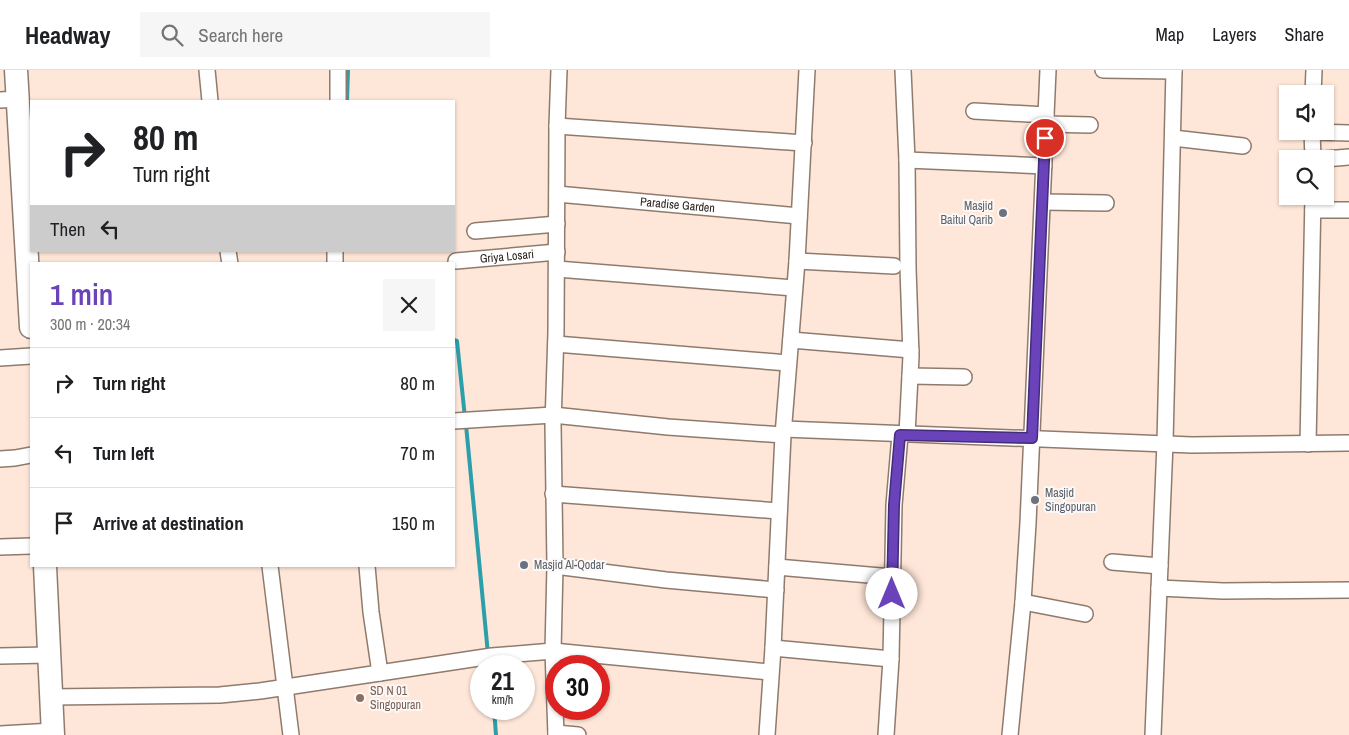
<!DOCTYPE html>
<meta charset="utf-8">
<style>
:root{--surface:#fff;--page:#f6f6f6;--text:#202124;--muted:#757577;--line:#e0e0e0;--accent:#6a42ba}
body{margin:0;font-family:"Archivo Narrow",sans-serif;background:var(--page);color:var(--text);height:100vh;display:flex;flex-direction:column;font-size:19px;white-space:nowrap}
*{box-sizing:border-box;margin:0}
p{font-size:16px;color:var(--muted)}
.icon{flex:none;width:28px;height:28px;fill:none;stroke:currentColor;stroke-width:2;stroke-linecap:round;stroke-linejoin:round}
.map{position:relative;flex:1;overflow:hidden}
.sheet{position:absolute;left:30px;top:192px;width:425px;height:305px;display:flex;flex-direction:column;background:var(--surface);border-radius:0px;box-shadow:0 1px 4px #0004}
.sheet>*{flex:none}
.top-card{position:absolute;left:30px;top:30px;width:425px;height:152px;border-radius:0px;box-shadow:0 1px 4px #0004;background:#fff;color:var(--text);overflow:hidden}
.controls{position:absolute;left:1279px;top:15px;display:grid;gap:10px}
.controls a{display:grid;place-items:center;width:55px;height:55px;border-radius:0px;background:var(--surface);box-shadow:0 1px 4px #0004;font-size:25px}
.speed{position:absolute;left:470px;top:585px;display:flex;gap:10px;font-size:25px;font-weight:700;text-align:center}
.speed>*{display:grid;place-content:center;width:65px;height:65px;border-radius:50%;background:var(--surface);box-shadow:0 1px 4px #0004;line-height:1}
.speed small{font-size:12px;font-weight:400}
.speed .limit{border:8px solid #d22;background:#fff;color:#111}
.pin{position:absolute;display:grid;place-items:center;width:42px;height:42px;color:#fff;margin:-21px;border:2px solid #fff;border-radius:50%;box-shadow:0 1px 5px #0007}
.me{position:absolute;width:55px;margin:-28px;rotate:0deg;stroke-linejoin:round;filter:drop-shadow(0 0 4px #0008)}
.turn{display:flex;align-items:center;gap:18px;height:105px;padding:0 20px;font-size:22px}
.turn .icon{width:65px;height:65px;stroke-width:2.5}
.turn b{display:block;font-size:35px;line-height:42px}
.then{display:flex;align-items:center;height:48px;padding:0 20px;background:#0003;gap:10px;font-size:19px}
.round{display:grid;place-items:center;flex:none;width:52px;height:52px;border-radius:0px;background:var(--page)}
.headline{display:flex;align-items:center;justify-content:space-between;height:85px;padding:0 20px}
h1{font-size:30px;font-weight:600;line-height:38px;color:var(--accent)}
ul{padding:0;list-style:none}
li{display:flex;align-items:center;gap:15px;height:70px;padding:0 20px;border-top:1px solid var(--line)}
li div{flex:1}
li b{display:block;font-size:19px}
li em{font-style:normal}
header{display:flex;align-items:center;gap:30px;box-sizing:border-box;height:70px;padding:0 25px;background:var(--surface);border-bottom:1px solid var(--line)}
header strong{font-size:24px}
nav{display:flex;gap:28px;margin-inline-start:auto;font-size:18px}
.search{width:350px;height:45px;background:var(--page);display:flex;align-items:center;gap:12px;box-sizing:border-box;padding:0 18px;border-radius:0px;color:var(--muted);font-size:19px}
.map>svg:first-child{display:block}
</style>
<header>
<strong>Headway</strong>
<div class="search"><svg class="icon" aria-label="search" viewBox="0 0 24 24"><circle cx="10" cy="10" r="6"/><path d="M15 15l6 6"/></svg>Search here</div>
<nav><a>Map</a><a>Layers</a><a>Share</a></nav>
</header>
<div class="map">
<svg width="1349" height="665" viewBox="0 0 1349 665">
<rect width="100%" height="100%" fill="#fee6d8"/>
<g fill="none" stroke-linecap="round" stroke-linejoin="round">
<g stroke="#2c9faa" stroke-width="4">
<polyline points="347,31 348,0"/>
<polyline points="454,270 457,271 465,348"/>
<polyline points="466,355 488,584"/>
<polyline points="494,639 496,665"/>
</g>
<g stroke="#8f7b6d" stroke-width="18">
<g id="street">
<polyline points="207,0 210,31"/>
<polyline points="338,0 338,31"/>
<polyline points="903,0 907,90 908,198 911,286 907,364"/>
<polyline points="1103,0 1174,1"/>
<polyline points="1313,24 1314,0"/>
<polyline points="0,30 18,29"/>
<polyline points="974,41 1046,45"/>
<polyline points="1046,54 1090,55"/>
<polyline points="557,56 804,73"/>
<polyline points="1312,61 1313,89"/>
<polyline points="1312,62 1349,63"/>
<polyline points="1173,68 1243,76"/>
<polyline points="1325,89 1349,87"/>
<polyline points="907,90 1044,96"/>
<path id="s1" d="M 557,124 L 799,146"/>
<polyline points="1043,132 1106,133"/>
<polyline points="1313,140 1349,140"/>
<polyline points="475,161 557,154"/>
<polyline points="228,181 230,194"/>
<path id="s2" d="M 456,191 L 557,182"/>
<polyline points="797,191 894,196"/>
<polyline points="335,194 335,181"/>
<polyline points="557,199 794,218"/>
<polyline points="791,270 911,280"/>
<polyline points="556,274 788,293"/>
<polyline points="0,288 31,286"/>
<polyline points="910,306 964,307"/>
<polyline points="454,351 553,345 668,357 783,365"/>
<polyline points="784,359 1192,375 1348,373"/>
<polyline points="1308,374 1313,126"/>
<polyline points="0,389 15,388 31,385"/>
<polyline points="553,424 779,441"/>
<polyline points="0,477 31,476"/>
<polyline points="1112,492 1160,496"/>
<polyline points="270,496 291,665"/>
<polyline points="367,496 371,542 380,603"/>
<polyline points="555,496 666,510 776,520"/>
<polyline points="777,497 892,507"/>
<polyline points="1159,518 1223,521 1349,520"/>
<polyline points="1023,532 1085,544"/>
<polyline points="773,578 891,589"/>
<polyline points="0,586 48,585"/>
<polyline points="50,627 220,625 260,621 492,586 553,581 770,602"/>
<polyline points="556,663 578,665"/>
<polyline points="0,664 53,661"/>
<polyline points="556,665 553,581 555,496 553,354 556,262 557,56 559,0"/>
<polyline points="767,665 773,578 783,365 797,191 807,0"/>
<polyline points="886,665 891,589 894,435 900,365"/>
<polyline points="1010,665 1023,532 1028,453 1048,0"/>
<polyline points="1153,665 1165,373 1174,0"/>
</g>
</g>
<g stroke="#8f7b6d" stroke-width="25">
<g id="secondary">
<polyline points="16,0 31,257"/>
<polyline points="45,496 53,665"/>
</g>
</g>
<use href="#street" stroke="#fff" stroke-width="15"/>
<use href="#secondary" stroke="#fff" stroke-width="22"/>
</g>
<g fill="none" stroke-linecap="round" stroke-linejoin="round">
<g stroke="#452b79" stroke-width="12">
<polyline id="route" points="892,524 894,435 900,365 1032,368 1045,68"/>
</g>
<use href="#route" stroke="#6a42ba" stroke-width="9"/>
</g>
<g fill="#6b7280" stroke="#fcf8f5" stroke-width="2">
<circle cx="1003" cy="143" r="5"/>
<circle cx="1035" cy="430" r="5"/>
<circle cx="524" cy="495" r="5"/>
</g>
<circle fill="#8d6e63" stroke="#fcf8f5" stroke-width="2" cx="360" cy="628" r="5"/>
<g text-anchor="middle" stroke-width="4" stroke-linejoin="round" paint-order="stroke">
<g font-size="12" fill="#2b221d" stroke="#fcf8f5">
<text dy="4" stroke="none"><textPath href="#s1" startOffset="121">Paradise Garden</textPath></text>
<text dy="4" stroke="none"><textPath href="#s2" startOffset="51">Griya Losari</textPath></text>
</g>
<g font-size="12" fill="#5b616d" stroke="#fcf8f5" text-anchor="start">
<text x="993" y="140" text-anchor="end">Masjid<tspan x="993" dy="14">Baitul Qarib</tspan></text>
<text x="1045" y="427">Masjid<tspan x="1045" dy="14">Singopuran</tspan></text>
<text x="534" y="499">Masjid Al-Qodar</text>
</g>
<g font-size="12" fill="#785e54" stroke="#fcf8f5" text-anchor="start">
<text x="370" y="625">SD N 01<tspan x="370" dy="14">Singopuran</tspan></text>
</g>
</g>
</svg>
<div class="controls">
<a><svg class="icon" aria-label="sound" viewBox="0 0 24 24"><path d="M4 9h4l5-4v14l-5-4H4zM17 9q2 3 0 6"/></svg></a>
<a><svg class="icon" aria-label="search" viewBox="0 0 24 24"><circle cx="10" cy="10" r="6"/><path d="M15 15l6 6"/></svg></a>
</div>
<div class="speed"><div>21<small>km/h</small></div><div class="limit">30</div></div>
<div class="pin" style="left:1045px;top:68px;background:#d93025"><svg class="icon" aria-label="arrive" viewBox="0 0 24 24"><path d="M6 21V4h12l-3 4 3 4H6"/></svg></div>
<svg class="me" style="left:892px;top:524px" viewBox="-20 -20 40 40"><circle r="19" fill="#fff"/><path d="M0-13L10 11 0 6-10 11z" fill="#6a42ba"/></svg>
<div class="top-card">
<div class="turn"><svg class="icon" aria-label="right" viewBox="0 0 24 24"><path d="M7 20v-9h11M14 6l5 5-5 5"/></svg><div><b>80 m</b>Turn right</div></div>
<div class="then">Then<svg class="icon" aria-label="left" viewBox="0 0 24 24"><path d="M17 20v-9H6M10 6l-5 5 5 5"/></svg></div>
</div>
<section class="sheet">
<div class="headline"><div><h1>1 min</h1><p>300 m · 20:34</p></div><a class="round"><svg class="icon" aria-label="close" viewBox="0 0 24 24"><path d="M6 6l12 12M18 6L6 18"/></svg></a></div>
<ul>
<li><svg class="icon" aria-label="right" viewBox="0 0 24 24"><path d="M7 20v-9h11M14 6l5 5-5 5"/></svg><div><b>Turn right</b></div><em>80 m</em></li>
<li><svg class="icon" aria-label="left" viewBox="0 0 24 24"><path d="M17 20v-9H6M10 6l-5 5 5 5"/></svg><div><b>Turn left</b></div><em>70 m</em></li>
<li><svg class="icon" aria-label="arrive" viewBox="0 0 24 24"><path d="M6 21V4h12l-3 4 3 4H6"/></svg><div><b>Arrive at destination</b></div><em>150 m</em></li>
</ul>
</section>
</div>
